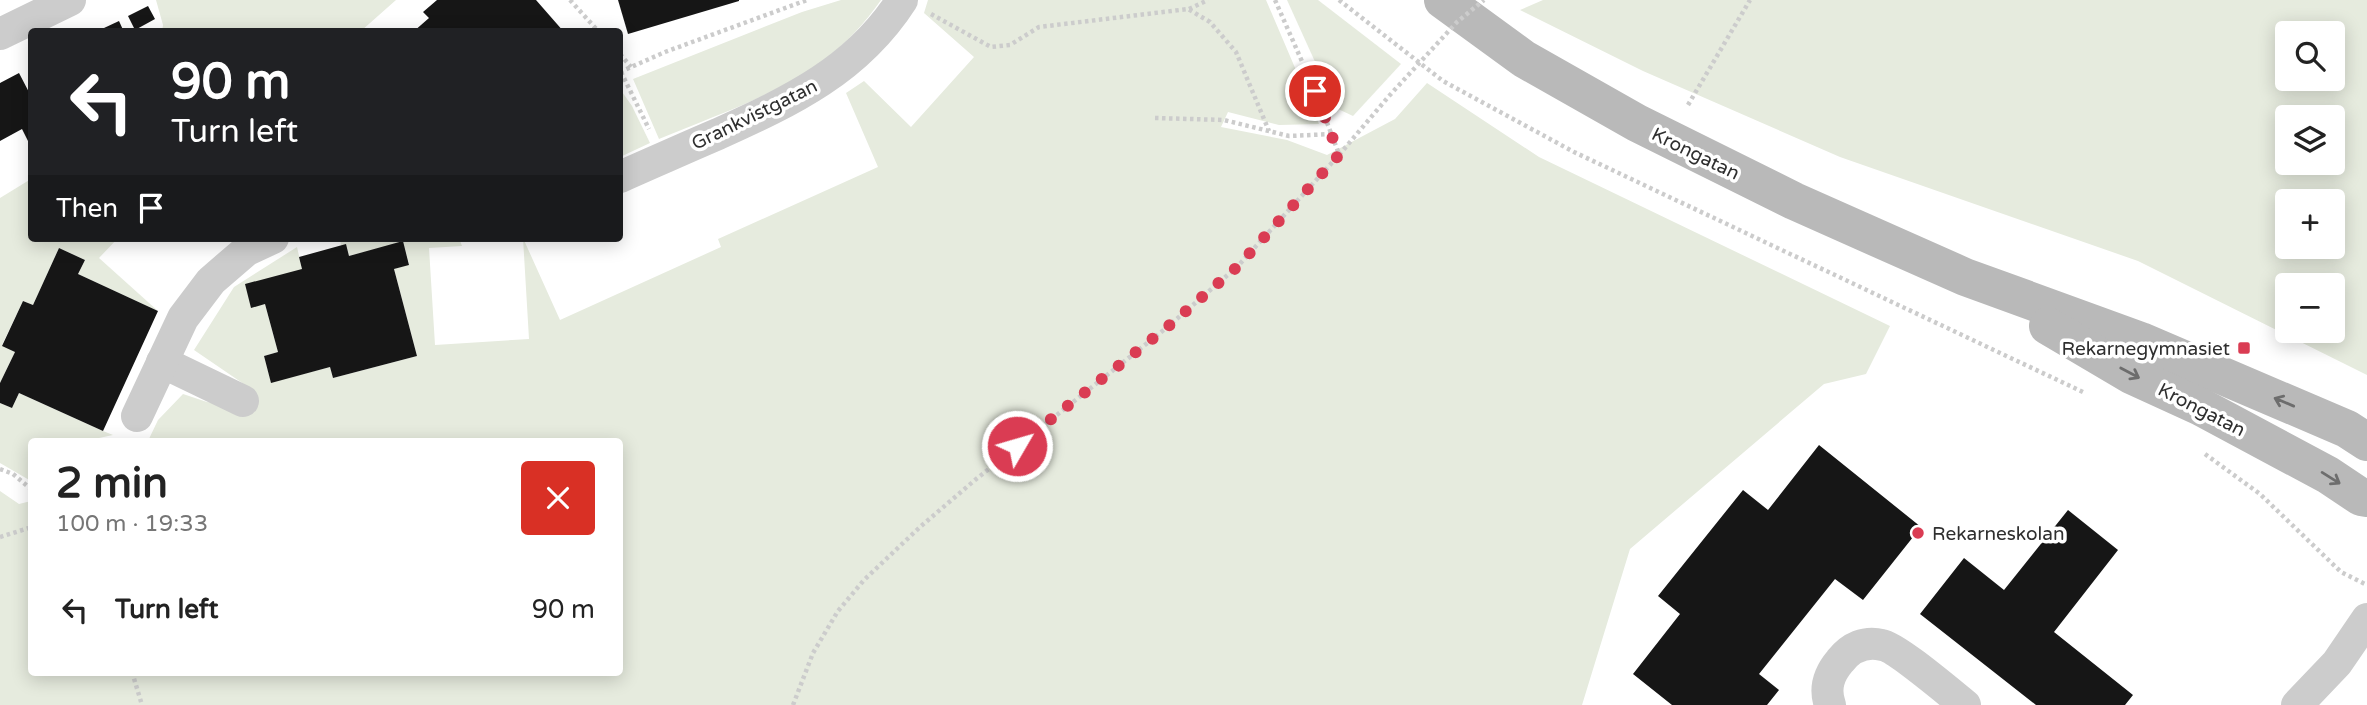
<!DOCTYPE html>
<meta charset="utf-8">
<style>
:root{--surface:#fff;--page:#f2f2f2;--text:#222;--muted:#767676}
body{margin:0;font-family:"Varela Round",sans-serif;background:var(--page);color:var(--text);height:100vh;display:flex;flex-direction:column;font-size:26px;white-space:nowrap}
*{box-sizing:border-box;margin:0}
p{font-size:23px;color:var(--muted)}
.icon{flex:none;width:38px;height:38px;fill:none;stroke:currentColor;stroke-width:2;stroke-linecap:round;stroke-linejoin:round}
.map{position:relative;flex:1;overflow:hidden}
.sheet{position:absolute;left:28px;top:438px;width:595px;height:238px;display:flex;flex-direction:column;background:var(--surface);border-radius:7px;box-shadow:0 4px 18px #0003}
.sheet>*{flex:none}
.top-card{position:absolute;left:28px;top:28px;width:595px;height:214px;border-radius:7px;box-shadow:0 4px 18px #0003;background:#202124;color:#fff;overflow:hidden}
.tools{position:absolute;left:2275px;top:21px;display:grid;gap:14px}
.tools a{display:grid;place-items:center;width:70px;height:70px;border-radius:7px;background:var(--surface);box-shadow:0 4px 18px #0003;font-size:35px}
.pin{position:absolute;display:grid;place-items:center;width:60px;height:60px;color:#fff;margin:-30px;border:4px solid #fff;border-radius:50%;box-shadow:0 2px 7px #0007}
.me{position:absolute;width:77px;margin:-38px;rotate:52deg;stroke-linejoin:round;filter:drop-shadow(0 0 5px #0008)}
.turn{display:flex;align-items:center;gap:24px;height:147px;padding:0 28px;font-size:32px}
.turn .icon{width:91px;height:91px;stroke-width:2.5}
.turn b{display:block;font-size:49px;line-height:60px}
.then{display:flex;align-items:center;height:66px;padding:0 28px;background:#0003;gap:14px;font-size:26px}
.round{display:grid;place-items:center;flex:none;width:74px;height:74px;border-radius:7px;background:var(--page)}
.headline{display:flex;align-items:center;justify-content:space-between;height:119px;padding:0 28px}
h1{font-size:42px;font-weight:800;line-height:52px}
ul{padding:0;list-style:none}
li{display:flex;align-items:center;gap:21px;height:105px;padding:0 28px}
li div{flex:1}
li b{display:block;font-size:26px}
li em{font-style:normal}
.map>svg:first-child{display:block}
</style>
<div class="map">
<svg width="2367" height="705" viewBox="0 0 2367 705">
<rect width="100%" height="100%" fill="#fff"/>
<g fill="#e6ebde" fill-rule="evenodd">
<polygon points="156,0 396,0 361,31 162,32 163,25"/>
<path d="M 841,0 L 881,0 C 865,23 845,45 821,62 C 773,97 713,116 659,139 L 633,79 L 802,12 Z"/>
<polygon points="928,0 1266,0 1319,124 1279,125 1228,112 1221,127 1287,140 1327,155 1395,119 1427,83 1539,157 1890,326 1866,374 1824,384 1630,549 1582,705 0,705 0,491 19,504 31,501 32,672 620,672 620,441 148,441 158,420 183,394 207,402 247,407 254,391 194,350 234,287 297,247 302,269 251,307 265,304 278,352 264,356 271,382 330,367 333,378 417,356 394,269 409,264 403,242 349,256 346,245 341,246 340,239 459,238 462,246 429,248 435,345 529,339 523,238 560,320 721,247 718,239 878,167 846,93 864,81 911,127 974,57 924,13"/>
<polygon points="1287,0 1318,0 1401,64 1353,116 1336,108"/>
<path d="M 1543,0 L 2367,0 L 2367,375 L 2138,261 L 1840,157 L 1643,71 L 1520,10 ZM 2287,33 L 2333,33 L 2333,79 L 2287,79 ZM 2287,117 L 2333,117 L 2333,163 L 2287,163 ZM 2287,201 L 2333,201 L 2333,247 L 2287,247 ZM 2287,285 L 2333,285 L 2333,331 L 2287,331 Z"/>
<polygon points="620,89 632,106 650,143 620,157"/>
<polygon points="31,179 32,238 118,238 99,258 158,311 78,274 85,260 59,248 33,305 23,301 2,345 15,352 0,383 0,198"/>
<polygon points="19,393 103,431 113,435 85,441 32,441 31,481 0,463 0,403 12,408"/>
</g>
<g fill="#161616">
<polygon points="437,0 536,0 564,32 413,32 429,18 423,12"/>
<polygon points="618,0 739,0 739,1 628,34"/>
<polygon points="148,6 155,19 135,30 128,16"/>
<polygon points="119,21 124,32 106,32 104,28"/>
<polygon points="19,73 32,98 32,144 30,145 22,129 0,141 0,83"/>
<polygon points="403,241 409,265 394,269 417,356 333,378 330,367 271,383 264,356 278,352 265,304 251,308 245,284 302,269 299,257 346,244 349,256"/>
<polygon points="59,248 85,260 78,274 158,311 103,431 19,393 12,408 0,403 0,383 15,352 2,346 23,301 33,305"/>
<polygon points="1819,445 1921,527 1863,600 1835,579 1759,674 1779,690 1767,705 1672,705 1633,674 1680,614 1658,596 1743,490 1768,510"/>
<polygon points="2068,510 2118,550 2054,632 2133,695 2125,705 2036,705 1920,614 1964,558 2004,590"/>
</g>
<g fill="none" stroke-linecap="round" stroke-linejoin="round">
<g stroke="#ccc" stroke-width="4.5" stroke-dasharray="3.5 3.5" stroke-linecap="butt">
<polyline points="570,0 599,32"/>
<polyline points="1275,0 1315,91 1339,154"/>
<polyline points="1339,0 1443,81 1574,152 2085,393"/>
<polyline points="1189,9 1208,0"/>
<polyline points="931,14 991,47 1010,45 1039,27 1188,9 1210,22 1236,52 1269,131"/>
<polyline points="620,54 631,67"/>
<polyline points="620,72 665,52 807,0"/>
<polyline points="621,72 649,129"/>
<polyline points="1688,105 1750,0"/>
<polyline points="1155,118 1224,120 1289,136 1332,134"/>
<polyline points="2205,454 2260,494 2341,572 2367,585"/>
<polyline points="0,469 13,474 32,490"/>
<polyline points="0,537 32,527"/>
<polyline points="132,672 142,705"/>
<polyline points="793,705 813,653 838,611 864,580 920,527 975,480 1165,329 1237,267 1339,155 1389,96"/>
</g>
<g stroke="#ccc" stroke-width="32">
<polyline points="0,34 70,0"/>
<path d="M 620,177 C 652,163 685,148 718,134 C 791,101 857,70 902,0"/>
<polyline points="162,362 243,401"/>
<polyline points="137,416 183,318 211,281 247,250 273,238"/>
<path d="M 1830,705 C 1824,688 1829,674 1840,661 C 1851,647 1865,641 1882,645 C 1896,647 1951,694 1965,705"/>
<polyline points="2297,705 2337,663 2367,619"/>
</g>
<g stroke="#b9b9b9" stroke-width="38">
<polyline points="1443,0 1524,59 1637,123 1794,201 1965,277 2141,341 2347,429 2367,442"/>
<polyline points="2048,326 2131,375 2201,407 2328,475 2361,497 2367,498"/>
</g>
<polyline stroke="#ccc" stroke-width="4.5" stroke-dasharray="3.5 3.5" stroke-linecap="butt" points="1389,96 1457,22 1484,0"/>
</g>
<defs><path id="oneway-shaft" d="M-6 0H5M1.5-3L5.5 0L1.5 3" fill="none" stroke-width="1.6" stroke-linecap="round" stroke-linejoin="round" transform="scale(1.75)"/></defs>
<g stroke="#6d6d6d">
<use href="#oneway-shaft" transform="translate(2130 373) rotate(28)"/>
<use href="#oneway-shaft" transform="translate(2284 402) rotate(-157)"/>
<use href="#oneway-shaft" transform="translate(2331 478) rotate(32)"/>
</g>
<g fill="none" stroke-linecap="round" stroke-linejoin="round">
<polyline stroke="#da3c53" stroke-width="12" stroke-dasharray="0 21.6" points="1017,446 1165,329 1237,267 1339,155 1315,91"/>
</g>
<g fill="#da3c53" stroke="#fff" stroke-width="2.5">
<rect x="2237" y="341" width="14" height="14" rx="3.5"/>
<circle cx="1918" cy="533" r="7"/>
</g>
<g text-anchor="middle" stroke-width="7" stroke-linejoin="round" paint-order="stroke">
<g font-size="19" fill="#2f2f2f" stroke="#fff">
<text transform="translate(754 114) rotate(-26)" y="7">Grankvistgatan</text>
<text transform="translate(1696 153) rotate(26)" y="7">Krongatan</text>
<text transform="translate(2202 409) rotate(27)" y="7">Krongatan</text>
</g>
<g font-size="19" fill="#2f2f2f" stroke="#fff" text-anchor="end">
<text x="2230" y="355">Rekarnegymnasiet</text>
<text x="1932" y="540" text-anchor="start">Rekarneskolan</text>
</g>
</g>
</svg>
<div class="tools">
<a><svg class="icon" aria-label="search" viewBox="0 0 24 24"><circle cx="10" cy="10" r="6"/><path d="M15 15l6 6"/></svg></a>
<a><svg class="icon" aria-label="layers" viewBox="0 0 24 24"><path d="M12 4l9 5-9 5-9-5zM3 14l9 5 9-5"/></svg></a>
<a>+</a>
<a>−</a>
</div>
<div class="pin" style="left:1315px;top:91px;background:#d93025"><svg class="icon" aria-label="arrive" viewBox="0 0 24 24"><path d="M6 21V4h12l-3 4 3 4H6"/></svg></div>
<svg class="me" style="left:1017px;top:446px" viewBox="-20 -20 40 40"><circle r="17" fill="#da3c53" stroke="#fff" stroke-width="3"/><path d="M0-11L8 9 0 5-8 9z" fill="#fff"/></svg>
<div class="top-card">
<div class="turn"><svg class="icon" aria-label="left" viewBox="0 0 24 24"><path d="M17 20v-9H6M10 6l-5 5 5 5"/></svg><div><b>90 m</b>Turn left</div></div>
<div class="then">Then<svg class="icon" aria-label="arrive" viewBox="0 0 24 24"><path d="M6 21V4h12l-3 4 3 4H6"/></svg></div>
</div>
<section class="sheet">
<div class="headline"><div><h1>2 min</h1><p>100 m · 19:33</p></div><a class="round" style="background:#d93025;color:#fff"><svg class="icon" aria-label="close" viewBox="0 0 24 24"><path d="M6 6l12 12M18 6L6 18"/></svg></a></div>
<ul>
<li><svg class="icon" aria-label="left" viewBox="0 0 24 24"><path d="M17 20v-9H6M10 6l-5 5 5 5"/></svg><div><b>Turn left</b></div><em>90 m</em></li>
</ul>
</section>
</div>
